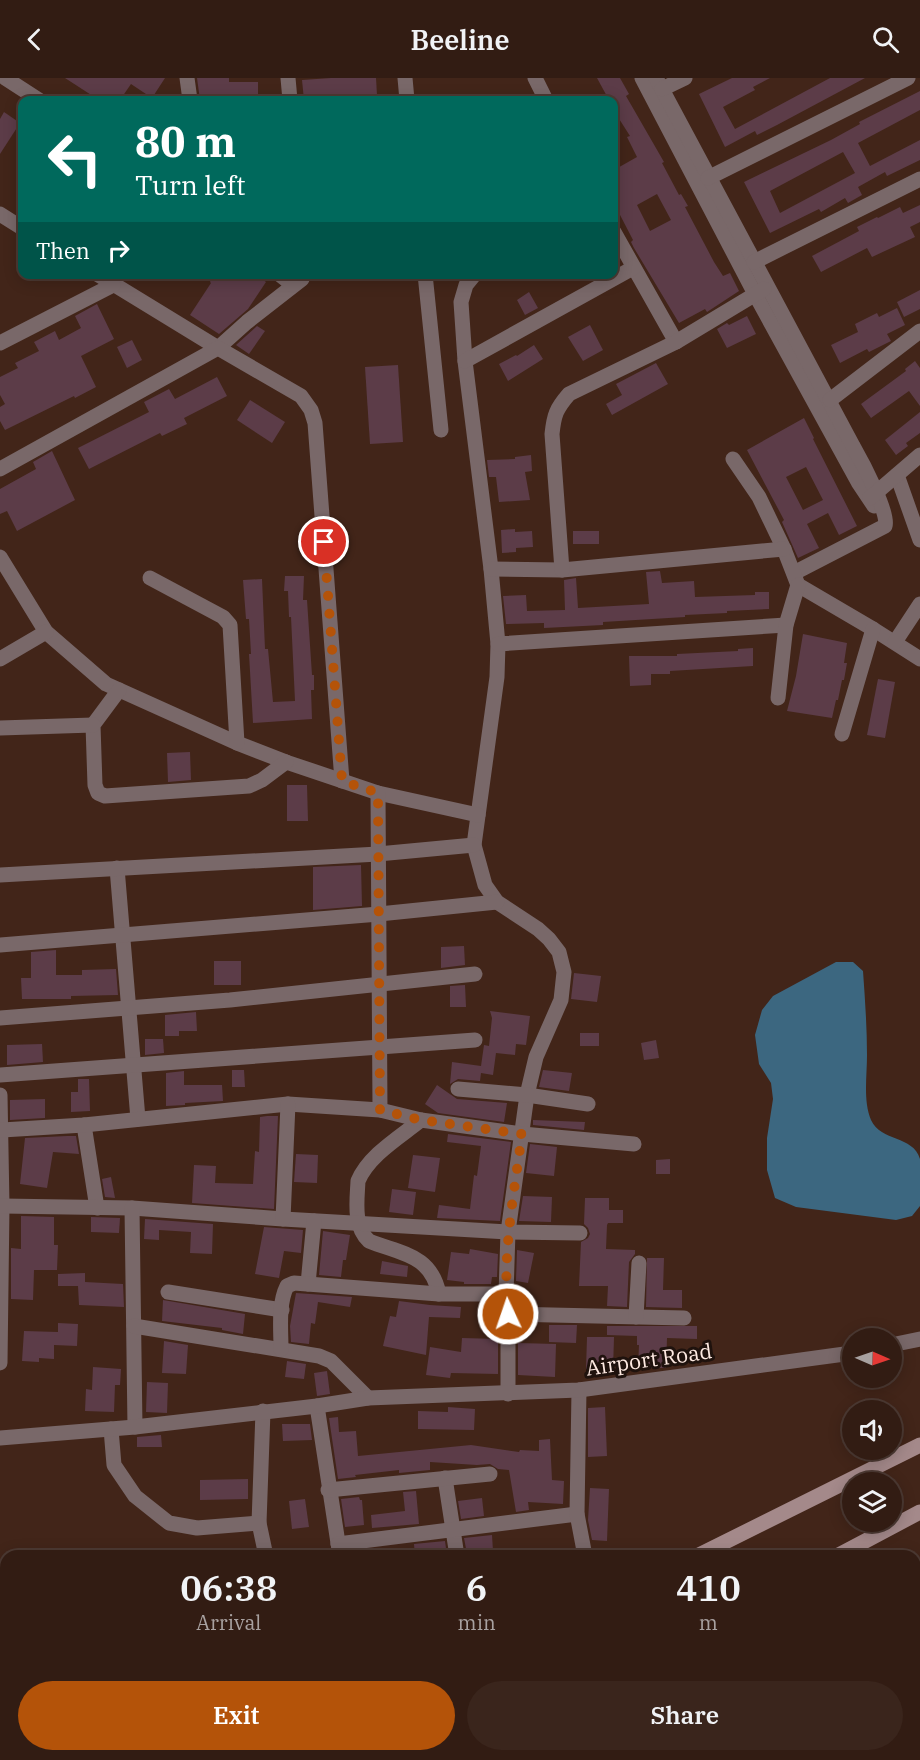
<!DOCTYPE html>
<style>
:root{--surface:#321c13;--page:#3a251c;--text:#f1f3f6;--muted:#a8a1a0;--line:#4d3a33;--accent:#b45309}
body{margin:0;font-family:"IBM Plex Serif",serif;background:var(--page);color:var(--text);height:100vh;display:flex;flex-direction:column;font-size:22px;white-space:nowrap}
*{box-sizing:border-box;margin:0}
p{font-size:20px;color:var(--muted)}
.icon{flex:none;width:33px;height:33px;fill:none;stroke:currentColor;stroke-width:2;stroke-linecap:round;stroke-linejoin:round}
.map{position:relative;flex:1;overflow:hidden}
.sheet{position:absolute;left:0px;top:1472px;width:921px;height:212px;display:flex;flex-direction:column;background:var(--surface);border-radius:18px 18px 0 0;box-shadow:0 3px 15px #0003,0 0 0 2px var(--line)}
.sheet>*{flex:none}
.banner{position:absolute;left:18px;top:18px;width:600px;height:183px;border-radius:12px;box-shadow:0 3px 15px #0003,0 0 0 2px var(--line);background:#00695c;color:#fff;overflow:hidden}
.needle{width:39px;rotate:92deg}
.tools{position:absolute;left:842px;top:1250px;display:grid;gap:12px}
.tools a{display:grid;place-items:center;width:60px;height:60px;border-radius:50%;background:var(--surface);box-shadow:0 3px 15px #0003,0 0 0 2px var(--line);font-size:30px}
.pin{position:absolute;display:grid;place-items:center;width:51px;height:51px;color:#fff;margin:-26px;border:3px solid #fff;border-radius:50%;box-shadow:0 2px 6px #0007}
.me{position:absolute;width:66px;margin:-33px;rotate:357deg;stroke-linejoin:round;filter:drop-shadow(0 0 4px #0008)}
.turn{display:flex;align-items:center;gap:21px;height:126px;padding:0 18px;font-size:27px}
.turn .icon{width:78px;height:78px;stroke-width:2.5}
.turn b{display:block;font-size:42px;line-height:51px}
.then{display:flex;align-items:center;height:57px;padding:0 18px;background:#0003;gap:12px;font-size:22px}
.eta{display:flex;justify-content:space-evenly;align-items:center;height:102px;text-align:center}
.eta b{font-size:36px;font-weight:600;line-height:42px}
.cta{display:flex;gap:12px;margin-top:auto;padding:12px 18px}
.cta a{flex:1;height:69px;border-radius:36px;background:var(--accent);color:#fff;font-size:24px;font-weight:600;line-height:69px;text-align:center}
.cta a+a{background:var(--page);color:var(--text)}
header{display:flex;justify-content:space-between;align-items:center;height:78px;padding:0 18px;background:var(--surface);font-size:27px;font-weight:600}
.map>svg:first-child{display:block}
</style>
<header><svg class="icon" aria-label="back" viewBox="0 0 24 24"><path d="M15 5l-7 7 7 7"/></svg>Beeline<svg class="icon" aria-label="search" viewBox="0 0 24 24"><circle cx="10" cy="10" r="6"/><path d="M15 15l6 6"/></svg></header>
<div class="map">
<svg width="920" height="1682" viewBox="0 0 920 1682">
<rect width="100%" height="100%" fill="#422519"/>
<path fill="#3c6780" d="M 836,884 L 853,884 L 863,893 C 865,921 867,949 867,977 C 867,998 863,1023 871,1042 C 881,1064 913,1057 920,1081 L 920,1128 L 912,1138 L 896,1142 L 796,1129 L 775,1120 L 767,1092 L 767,1060 L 773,1021 L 771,1005 L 759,986 L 755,957 L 762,932 L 773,918 Z"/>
<g fill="#5c3c48" fill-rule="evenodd">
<polygon points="65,0 165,0 152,20 131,6 120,22 99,22"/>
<polygon points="197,0 229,0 229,4 258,4 258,22 200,22"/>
<polygon points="331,0 376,0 377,17 304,22 302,2"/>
<path d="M 597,0 L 620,0 L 629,16 L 626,18 L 664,84 L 662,85 L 679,117 L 681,116 L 688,128 L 685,129 L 714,184 L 723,198 L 730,195 L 739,213 L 707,234 L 705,231 L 679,245 L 634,170 L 631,164 L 633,162 L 619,135 L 614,139 L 614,92 L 637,79 L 627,59 L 630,58 L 616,36 L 614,22 L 609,22 ZM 657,116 L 671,142 L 650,153 L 637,127 Z"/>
<polygon points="732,0 770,0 753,9 755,12 723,29 735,51 830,0 865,0 777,47 757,57 755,53 725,69 699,16"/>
<path d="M 920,13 L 920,32 L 858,65 L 870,88 L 920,62 L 920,82 L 887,98 L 885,94 L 858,109 L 862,117 L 848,125 L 845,120 L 821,134 L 819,131 L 770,155 L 744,104 L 831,62 L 860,46 L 859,44 ZM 843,74 L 855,95 L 780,135 L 770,113 Z"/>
<polygon points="4,34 20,45 0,76 0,41"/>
<polygon points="920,127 920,144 910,149 915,159 872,179 867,170 821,194 812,178 859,153 857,149 877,139 878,140 900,129 903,135"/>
<polygon points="214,196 255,196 266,204 248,231 219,256 190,237 211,205 210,204"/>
<polygon points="920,212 920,231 904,239 897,224"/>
<polygon points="529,214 538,230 525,237 517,222"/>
<polygon points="97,226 114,261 81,278 96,309 75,320 74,318 5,352 0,343 0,329 5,326 0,317 0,299 18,290 15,285 39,273 34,264 55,253 59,262 81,250 75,238"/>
<polygon points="897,230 905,247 887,256 891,263 869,274 867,271 840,285 831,267 858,254 855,246 877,235 879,239"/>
<polygon points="747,238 756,256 727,270 717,251 727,245 729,247"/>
<polygon points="590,247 603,272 583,283 568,259"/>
<polygon points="257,248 265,253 249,276 236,267"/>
<polygon points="132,262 142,282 127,290 117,269"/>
<polygon points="534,267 543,281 508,303 499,286 516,277 517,278"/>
<polygon points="915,283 920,290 920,328 909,313 871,340 861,326 906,293 905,291"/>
<polygon points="656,285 668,306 612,337 606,326 622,317 616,306"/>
<polygon points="398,287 403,364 370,366 365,289"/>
<polygon points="217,299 227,318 184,340 187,346 162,358 160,355 89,391 78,370 149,334 144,324 169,311 175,321"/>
<polygon points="250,322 285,344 272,365 237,342"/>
<polygon points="920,334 920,355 906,365 908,368 896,377 885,362"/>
<path d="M 804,340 L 814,360 L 813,361 L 857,448 L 839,457 L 828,435 L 807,446 L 819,470 L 798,480 L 782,444 L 784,442 L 747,372 ZM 806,389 L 823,422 L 803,432 L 786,399 Z"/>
<polygon points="52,373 75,422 17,453 7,433 0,436 0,411 36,391 33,384"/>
<polygon points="531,377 532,393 525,394 530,422 499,424 496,399 489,399 487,382 515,381 515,379"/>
<polygon points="515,451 515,454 532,453 533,469 516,470 516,474 502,475 501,452"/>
<rect x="573" y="453" width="26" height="13"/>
<polygon points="660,493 662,505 694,503 695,519 755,517 755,514 769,514 769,531 727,533 727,535 685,537 685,539 603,544 603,547 544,550 544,545 506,546 503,518 526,517 527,533 565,532 564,502 576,500 578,530 649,526 646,494"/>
<polygon points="285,498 304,498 303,522 307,522 312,597 314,597 314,612 311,612 312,641 253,645 249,576 251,576 249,541 246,541 243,502 262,501 265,571 268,571 273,624 295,623 291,539 289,539 288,513 284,513"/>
<polygon points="803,556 847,565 844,585 847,585 844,602 842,602 838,622 836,622 832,640 787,633 796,598"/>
<polygon points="753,570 753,588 670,593 670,596 651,596 651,607 630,608 629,578 677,578 677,576 738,573 738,571"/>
<polygon points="878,601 895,604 885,660 867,657"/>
<polygon points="190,674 191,702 168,704 167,675"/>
<polygon points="287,707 307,707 308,743 287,743"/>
<polygon points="361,787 362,828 313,832 313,789"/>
<polygon points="464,868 465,887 441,890 441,869"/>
<polygon points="56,872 56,897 82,897 82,892 116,891 118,917 71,918 71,921 22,921 21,900 31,900 31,874"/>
<rect x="214" y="883" width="27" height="24"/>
<polygon points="574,895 601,898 597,924 571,921"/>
<polygon points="465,907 466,929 450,929 450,908"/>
<polygon points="490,933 530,938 526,967 516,966 515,977 496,975 493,997 481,995 480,1003 458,1001 450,1006 452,984 481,988 484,967 489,968 492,940"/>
<polygon points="196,934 197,953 179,953 179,958 165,958 165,937"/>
<rect x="580" y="955" width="19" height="13"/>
<polygon points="145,961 163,961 164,975 145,977"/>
<polygon points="656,962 659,980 644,982 641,965"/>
<polygon points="42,966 43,984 7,987 7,967"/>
<polygon points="232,992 244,992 245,1009 232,1009"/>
<polygon points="543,992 572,995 569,1013 539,1009"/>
<polygon points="184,993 184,1007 222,1007 223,1023 185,1025 185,1027 166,1028 166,995"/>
<polygon points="78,1001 89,1001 90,1033 71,1034 71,1014 78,1014"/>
<polygon points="437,1007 457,1021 507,1025 504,1044 438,1035 425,1026"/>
<polygon points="45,1021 45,1040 10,1042 10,1022"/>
<polygon points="267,1038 278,1038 274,1131 192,1125 194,1087 216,1088 215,1105 253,1106 255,1073 259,1074 260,1039"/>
<polygon points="533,1042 585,1044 584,1052 533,1047"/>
<polygon points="448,1056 511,1064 500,1143 437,1140 439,1127 470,1131 474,1097 477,1098 481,1068 447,1064"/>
<polygon points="67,1058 76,1058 79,1076 53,1074 47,1110 20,1106 25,1060"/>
<polygon points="530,1066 557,1069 554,1098 526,1095"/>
<polygon points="296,1076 318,1077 317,1105 294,1104"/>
<polygon points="413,1077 440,1080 435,1114 408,1110"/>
<polygon points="670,1081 670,1096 656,1096 656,1082"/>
<polygon points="111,1099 115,1120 105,1119 102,1101"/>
<polygon points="392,1111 416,1114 413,1137 389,1134"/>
<polygon points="523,1118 552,1119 551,1144 519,1143"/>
<polygon points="585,1120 609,1120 609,1132 623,1132 623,1145 608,1145 607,1147 606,1171 635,1172 635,1176 629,1184 627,1229 607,1228 608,1208 579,1208 581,1164 588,1160 590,1156 588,1150 584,1146"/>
<polygon points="21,1138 54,1139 54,1167 58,1167 57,1192 34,1192 33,1222 11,1221 11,1170 21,1171"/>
<polygon points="91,1139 120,1140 119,1155 91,1154"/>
<polygon points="145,1141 213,1146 212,1176 190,1175 191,1154 159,1152 159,1162 144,1161"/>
<polygon points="264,1149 303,1152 301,1175 284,1173 279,1200 255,1196"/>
<polygon points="323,1153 350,1157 346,1182 343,1182 341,1199 319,1197"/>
<polygon points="470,1171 498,1176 497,1199 492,1199 491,1206 464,1206 464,1204 447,1202 451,1174 469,1176"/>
<polygon points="517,1172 534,1175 528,1205 516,1203"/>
<polygon points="647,1180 664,1180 663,1212 682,1212 682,1230 646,1229"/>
<polygon points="382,1183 408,1188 407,1199 380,1196"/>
<polygon points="85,1195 85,1204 123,1206 124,1229 79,1227 78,1208 58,1208 58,1196"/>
<polygon points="296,1215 352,1219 350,1229 318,1224 315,1246 311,1245 309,1266 291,1264 290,1248"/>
<polygon points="163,1222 245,1236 243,1256 222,1252 222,1250 162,1243"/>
<polygon points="399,1223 430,1227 461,1229 460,1240 429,1239 426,1277 383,1268 390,1238 396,1239"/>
<polygon points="58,1245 78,1246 77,1268 54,1267 54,1281 39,1280 39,1284 22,1283 24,1253 58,1254"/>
<polygon points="549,1247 577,1247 576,1265 549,1264"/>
<polygon points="607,1248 697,1248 697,1261 667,1260 666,1290 638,1290 639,1267 637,1267 637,1258 607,1257"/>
<polygon points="587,1259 614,1259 613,1292 586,1291"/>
<polygon points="462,1260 498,1261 498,1296 451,1295 450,1300 426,1297 430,1269 461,1274"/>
<polygon points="164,1263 188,1267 186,1296 162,1295"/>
<polygon points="518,1265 556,1266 555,1299 518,1297"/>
<polygon points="287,1283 306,1286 304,1301 285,1299"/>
<polygon points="93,1289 121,1291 120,1307 115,1307 114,1334 85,1333 86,1311 92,1312"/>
<polygon points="327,1293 330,1316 317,1318 314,1295"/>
<polygon points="147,1304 168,1305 167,1335 146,1334"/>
<polygon points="448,1329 475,1331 474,1352 418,1351 418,1333 448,1334"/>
<polygon points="605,1329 607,1378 588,1379 588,1330"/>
<polygon points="338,1339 339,1354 356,1353 358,1378 471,1367 519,1374 520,1372 539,1373 539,1362 550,1361 552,1402 564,1403 563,1426 528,1424 529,1432 516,1434 509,1392 498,1391 490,1386 477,1387 430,1384 430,1392 399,1395 399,1392 355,1397 356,1399 338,1401 329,1340"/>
<polygon points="282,1346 310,1346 312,1362 283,1363"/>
<polygon points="161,1357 162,1369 137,1369 137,1359"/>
<polygon points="248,1401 248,1421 200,1422 200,1402"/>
<polygon points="590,1410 609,1411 607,1463 592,1462 588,1442"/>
<polygon points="416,1413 419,1446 372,1450 371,1437 405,1433 403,1414"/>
<polygon points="359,1419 360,1422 362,1422 364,1447 345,1449 341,1421"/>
<polygon points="482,1420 484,1438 461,1441 458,1423"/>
<polygon points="305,1421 309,1449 292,1451 289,1423"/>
<polygon points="492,1457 493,1473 467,1476 464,1460"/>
<polygon points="445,1463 447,1478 415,1478 414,1466"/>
</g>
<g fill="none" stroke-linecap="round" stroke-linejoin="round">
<g stroke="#796869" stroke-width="15">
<polyline points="5,0 39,22"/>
<polyline points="187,0 190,22"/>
<polyline points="288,0 290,22"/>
<polyline points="405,0 407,22"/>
<polyline points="535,0 546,22"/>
<polyline points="642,0 755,216 858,404 874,428"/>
<path d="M 656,0 L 853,368 C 861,382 890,436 885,448 L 794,495"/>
<polyline points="662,11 685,0"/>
<polyline points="708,100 908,0"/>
<polyline points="0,136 22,150"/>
<polyline points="614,154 676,264"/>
<polyline points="754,184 920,101"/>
<polyline points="97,196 218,270 247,244 302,201 304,196"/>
<polyline points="279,196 293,207"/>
<polyline points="425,196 441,352"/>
<polyline points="475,196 466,207 461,224 465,283 491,491 498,566 497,599 474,767 485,807 497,824 538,851 549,861 559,874 564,894 561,922 536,979 527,1017 508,1154 506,1216 508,1236 508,1316"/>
<polyline points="0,265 113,207"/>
<polyline points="465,283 633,190"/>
<polyline points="830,322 920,253"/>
<polyline points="733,381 759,419 784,471 798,507 873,551 920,581"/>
<polyline points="0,391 218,270 301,318 311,332 315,345 342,703"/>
<polyline points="897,397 920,462"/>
<polyline points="870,420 920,377"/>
<polyline points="0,479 46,554 106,606 237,665 286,684 378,715 478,737"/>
<polyline points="491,491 562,492 784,471"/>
<path d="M 562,492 L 552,356 C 554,337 556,331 569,316 L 676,264 L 764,211"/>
<polyline points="150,500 223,539 230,547 237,665"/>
<polyline points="895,564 920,526"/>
<polyline points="498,566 786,547"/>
<polyline points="0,581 46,554"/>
<polyline points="119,612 93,647 95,707 98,715 105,718 249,708 262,702 286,684"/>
<polyline points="778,620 786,547 798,507"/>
<polyline points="0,650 93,647"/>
<polyline points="842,656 873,551"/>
<polyline points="378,715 380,1032"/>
<polyline points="117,790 138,1041"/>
<polyline points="0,797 378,776 474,767"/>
<polyline points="0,867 379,836 497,824"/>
<polyline points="0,940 230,922 475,896"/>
<polyline points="0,997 475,962"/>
<polyline points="458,1011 527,1017 588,1026"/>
<polyline points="0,1017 2,1128 0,1285"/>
<path d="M 421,1042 C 400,1059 369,1077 358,1103 C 357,1123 353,1148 369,1163 C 401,1176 431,1176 439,1216"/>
<polyline points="84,1047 97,1130"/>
<polyline points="2,1052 84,1047 288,1026 380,1032 421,1042 522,1056 634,1066"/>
<polyline points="2,1128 132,1130 283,1141 508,1154 580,1155"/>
<polyline points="132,1130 135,1349"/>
<polyline points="283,1141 288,1026"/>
<polyline points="308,1206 314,1143"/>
<polyline points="168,1214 282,1232"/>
<polyline points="508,1236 684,1240"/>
<polyline points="636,1239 639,1185"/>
<polyline points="134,1248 319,1278 331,1283 368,1320"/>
<path d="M 281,1271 C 281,1251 278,1226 287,1208 L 294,1205 L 439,1216 L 506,1216"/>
<polyline points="317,1328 340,1478"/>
<polyline points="263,1333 259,1445 266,1478"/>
<polyline points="111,1351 114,1387 135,1418 169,1445 197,1450 259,1445"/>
<polyline points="445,1400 457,1478"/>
<polyline points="328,1412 490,1396"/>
<polyline points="338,1466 577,1436"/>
<polyline points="380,1677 381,1682"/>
<polyline points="676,1677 677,1682"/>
<polyline points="550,1682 551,1677"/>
</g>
<g stroke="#796869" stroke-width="15">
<polyline points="891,1267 920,1261"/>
<polyline points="579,1312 577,1436 585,1478"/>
<polyline points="0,1360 135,1349 317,1328 368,1320 579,1312 852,1275"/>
</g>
<g stroke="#a4898a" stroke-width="15">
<polyline points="697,1478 920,1367"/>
<polyline points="837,1478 920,1434"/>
<polyline points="0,1524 6,1526"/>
<polyline points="0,1588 6,1590"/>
</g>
</g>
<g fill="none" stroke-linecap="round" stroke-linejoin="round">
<path stroke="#b45309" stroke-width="10" stroke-dasharray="0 18" d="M 324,464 L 342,703 L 378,715 L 380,1032 L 421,1042 L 522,1056 C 514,1116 502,1176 508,1236"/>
</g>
<g text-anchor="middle" stroke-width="6" stroke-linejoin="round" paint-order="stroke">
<g font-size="21" fill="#feeae2" stroke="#1f120d">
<text transform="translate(649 1282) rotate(-8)" y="7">Airport Road</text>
</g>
</g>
</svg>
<div class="tools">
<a><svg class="needle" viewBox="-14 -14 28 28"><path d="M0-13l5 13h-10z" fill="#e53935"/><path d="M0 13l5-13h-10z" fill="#a8a1a0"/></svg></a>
<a><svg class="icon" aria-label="sound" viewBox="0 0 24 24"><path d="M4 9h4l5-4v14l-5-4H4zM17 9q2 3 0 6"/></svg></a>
<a><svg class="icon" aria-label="layers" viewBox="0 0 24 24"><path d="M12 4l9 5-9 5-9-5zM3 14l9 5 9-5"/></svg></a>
</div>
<div class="pin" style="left:324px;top:464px;background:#d93025"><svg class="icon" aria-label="arrive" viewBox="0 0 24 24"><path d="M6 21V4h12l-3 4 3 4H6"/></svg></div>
<svg class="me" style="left:508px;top:1236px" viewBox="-20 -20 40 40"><circle r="17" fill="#b45309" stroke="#fff" stroke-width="3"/><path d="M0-11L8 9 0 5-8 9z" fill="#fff"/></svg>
<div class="banner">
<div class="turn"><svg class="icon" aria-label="left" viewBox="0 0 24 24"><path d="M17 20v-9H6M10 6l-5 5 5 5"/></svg><div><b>80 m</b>Turn left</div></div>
<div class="then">Then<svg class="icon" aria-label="right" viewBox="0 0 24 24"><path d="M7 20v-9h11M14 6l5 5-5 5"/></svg></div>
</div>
<section class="sheet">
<div class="eta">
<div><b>06:38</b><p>Arrival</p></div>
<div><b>6</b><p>min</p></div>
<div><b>410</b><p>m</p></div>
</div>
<div class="cta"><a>Exit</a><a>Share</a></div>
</section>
</div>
